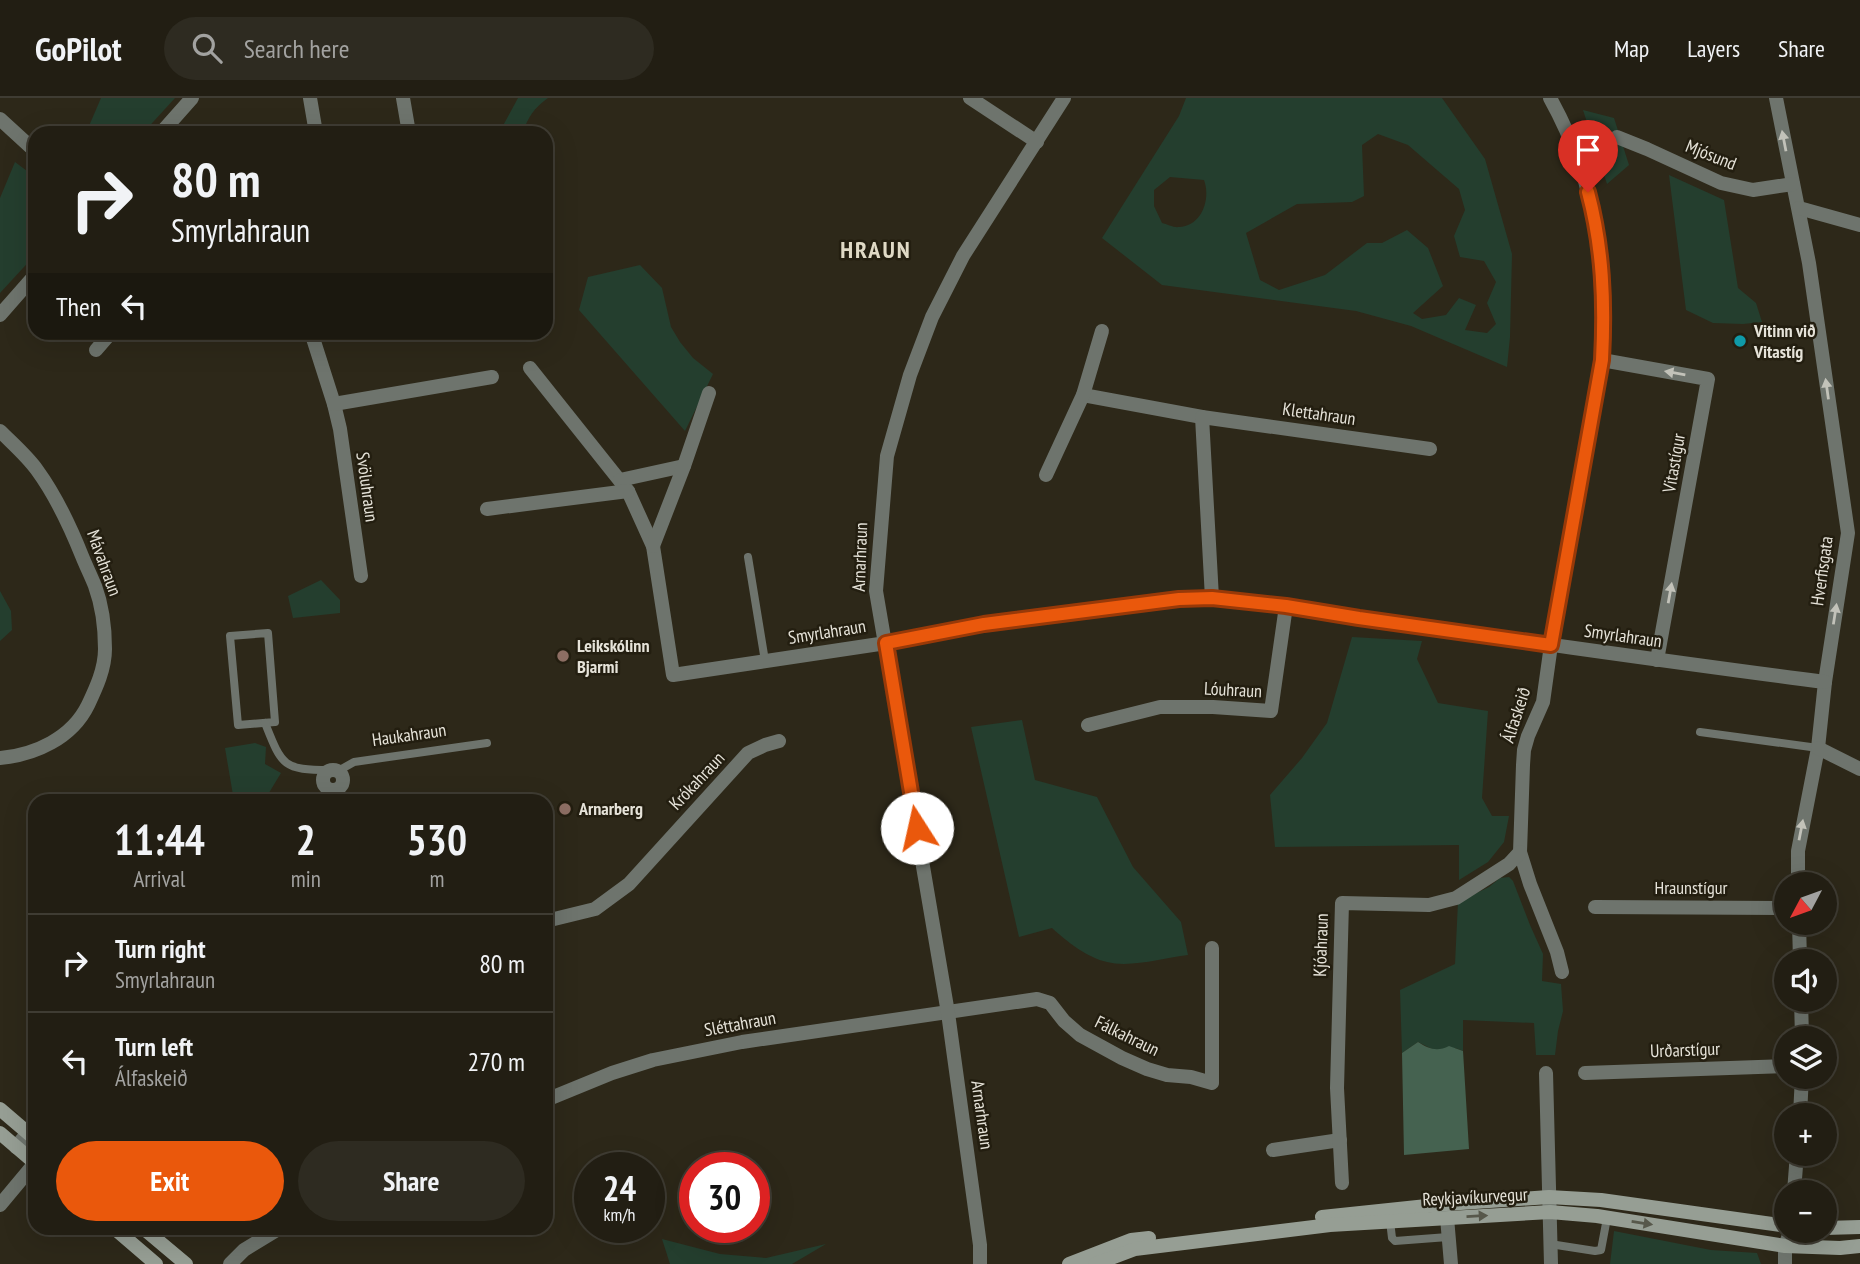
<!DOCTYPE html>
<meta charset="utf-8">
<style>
:root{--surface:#221e13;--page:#2e2b21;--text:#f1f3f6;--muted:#a2a2a0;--line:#3f3c33;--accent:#ea580c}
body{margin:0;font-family:"PT Sans Narrow",sans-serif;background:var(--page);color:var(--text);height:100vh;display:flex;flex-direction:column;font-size:26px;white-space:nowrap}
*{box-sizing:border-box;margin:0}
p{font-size:23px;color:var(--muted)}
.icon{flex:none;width:38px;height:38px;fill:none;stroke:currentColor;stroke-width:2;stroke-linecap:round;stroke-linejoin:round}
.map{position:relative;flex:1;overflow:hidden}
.drawer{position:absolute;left:28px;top:696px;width:525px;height:441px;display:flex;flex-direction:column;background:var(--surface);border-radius:21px;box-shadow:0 7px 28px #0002,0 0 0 2px var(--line)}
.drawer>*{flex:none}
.top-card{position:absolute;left:28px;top:28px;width:525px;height:214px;border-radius:21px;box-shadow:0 7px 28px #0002,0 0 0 2px var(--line);background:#221e13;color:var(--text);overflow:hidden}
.needle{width:46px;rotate:229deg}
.buttons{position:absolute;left:1774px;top:774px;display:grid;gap:14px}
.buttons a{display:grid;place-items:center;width:63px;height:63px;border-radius:50%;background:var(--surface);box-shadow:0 7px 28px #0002,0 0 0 2px var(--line);font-size:35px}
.speed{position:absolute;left:574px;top:1054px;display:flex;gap:14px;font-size:35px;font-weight:700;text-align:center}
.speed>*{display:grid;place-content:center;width:91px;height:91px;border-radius:50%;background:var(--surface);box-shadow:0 7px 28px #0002,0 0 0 2px var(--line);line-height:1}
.speed small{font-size:18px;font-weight:400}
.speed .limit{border:10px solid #d22;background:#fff;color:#111}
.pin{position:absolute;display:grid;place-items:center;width:60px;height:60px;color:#fff;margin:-72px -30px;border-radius:50% 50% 50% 0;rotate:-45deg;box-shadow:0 0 7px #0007}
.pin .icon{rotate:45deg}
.me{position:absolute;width:77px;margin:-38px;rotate:350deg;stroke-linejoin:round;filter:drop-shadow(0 0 5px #0008)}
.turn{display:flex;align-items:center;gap:24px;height:147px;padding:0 28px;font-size:32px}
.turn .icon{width:91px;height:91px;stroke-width:2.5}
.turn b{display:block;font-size:49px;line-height:60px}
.then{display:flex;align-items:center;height:66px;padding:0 28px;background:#0003;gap:14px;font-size:26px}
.eta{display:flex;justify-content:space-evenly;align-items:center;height:119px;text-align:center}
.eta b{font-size:42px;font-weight:700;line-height:49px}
.primary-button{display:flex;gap:14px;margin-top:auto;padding:14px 28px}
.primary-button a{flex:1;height:80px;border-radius:42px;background:var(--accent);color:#fff;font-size:28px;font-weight:700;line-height:80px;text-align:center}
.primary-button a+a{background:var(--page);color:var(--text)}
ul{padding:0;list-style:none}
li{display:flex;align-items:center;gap:21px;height:98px;padding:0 28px;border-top:2px solid var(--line)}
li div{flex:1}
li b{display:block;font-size:26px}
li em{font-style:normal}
header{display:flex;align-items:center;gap:42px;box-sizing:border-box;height:98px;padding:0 35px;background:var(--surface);border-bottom:2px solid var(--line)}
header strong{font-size:33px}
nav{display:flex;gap:38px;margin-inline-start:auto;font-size:24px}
.search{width:490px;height:63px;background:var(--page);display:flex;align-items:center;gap:18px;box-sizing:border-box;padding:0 24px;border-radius:38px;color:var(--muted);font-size:26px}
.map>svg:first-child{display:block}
</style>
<header>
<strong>GoPilot</strong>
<div class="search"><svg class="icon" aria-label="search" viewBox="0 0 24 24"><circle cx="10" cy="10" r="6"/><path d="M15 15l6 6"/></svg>Search here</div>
<nav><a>Map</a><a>Layers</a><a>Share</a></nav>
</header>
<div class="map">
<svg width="1860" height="1166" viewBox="0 0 1860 1166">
<rect width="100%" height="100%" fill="#2d2819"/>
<g fill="#243e2e" fill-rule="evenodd">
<polygon points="101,0 175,0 143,35 86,35"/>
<path d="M 518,0 L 548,0 C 535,9 527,20 523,35 L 499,35 Z"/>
<path d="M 1186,0 L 1442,0 L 1485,61 L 1512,156 L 1510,239 L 1507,269 L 1411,228 L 1356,213 L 1162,187 L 1102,140 L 1179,18 ZM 1378,36 L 1408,47 L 1459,91 L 1465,112 L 1454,138 L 1460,159 L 1484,163 L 1496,184 L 1487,205 L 1496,226 L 1487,235 L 1465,232 L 1476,207 L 1459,200 L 1446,217 L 1422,221 L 1413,215 L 1443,188 L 1428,150 L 1407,132 L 1382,145 L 1367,145 L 1325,177 L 1279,192 L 1260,182 L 1246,135 L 1297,106 L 1352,104 L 1364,98 L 1362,47 ZM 1170,79 L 1204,82 C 1211,101 1202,128 1179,129 C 1174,130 1167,126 1162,125 L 1154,108 L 1154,92 Z"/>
<polygon points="1583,12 1614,20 1629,67 1607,86"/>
<polygon points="15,64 35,79 35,157 0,195 0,100"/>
<polygon points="1669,77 1724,102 1738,190 1756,205 1762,224 1743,226 1713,225 1686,212"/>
<polygon points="640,167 662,190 671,229 680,244 693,260 713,276 685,333 579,212 588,179"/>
<polygon points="321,482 340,502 340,515 293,520 288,498"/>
<polygon points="0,493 11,513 12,532 0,543"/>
<polygon points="1352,539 1422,543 1417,561 1438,605 1488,613 1482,700 1492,718 1509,718 1504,744 1488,764 1459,782 1459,747 1275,749 1270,697 1302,660 1327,625"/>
<path d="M 1022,622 L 1035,682 L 1097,699 L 1133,769 L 1181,824 L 1188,857 C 1164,860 1130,870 1107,864 C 1088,860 1066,843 1052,830 L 1019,839 L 971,629 Z"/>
<polygon points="255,645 266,649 265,666 281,675 264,703 234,703 225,650"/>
<polygon points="1509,779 1513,783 1530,827 1543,856 1542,883 1561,886 1563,913 1558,933 1555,957 1536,957 1534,925 1463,922 1463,953 1455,950 1434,952 1418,944 1402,955 1400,892 1455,866 1458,804 1489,789 1500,780"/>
<polygon points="1614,1133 1711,1152 1757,1155 1761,1166 1610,1166"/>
<polygon points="662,1141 720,1156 766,1160 826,1146 792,1166 670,1166"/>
</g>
<path fill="#456250" d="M 1418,944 C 1429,951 1437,954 1449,948 L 1463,953 L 1469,1051 L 1404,1057 L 1402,955 Z"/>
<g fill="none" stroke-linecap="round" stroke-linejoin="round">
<g stroke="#6e746d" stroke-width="8">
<polyline points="748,459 765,563"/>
<polygon points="268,535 275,624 238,627 230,538"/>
<path d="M 265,625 C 282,668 283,672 330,672"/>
<polyline points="1700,634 1818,650"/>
<polyline points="338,673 354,664 487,645"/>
<polyline points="1390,1123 1392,1140 1395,1143 1448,1139"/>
<polyline points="1550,1146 1595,1153 1601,1152 1607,1120"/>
</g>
<g stroke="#6e746d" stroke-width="14">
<polyline points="310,0 316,35"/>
<polyline points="403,0 409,35"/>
<polyline points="970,0 1037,44"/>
<path d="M 1550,0 C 1598,86 1613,188 1598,285 L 1551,547 L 1543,604 L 1528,638 L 1524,652 L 1523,667 L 1520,754 L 1530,786 L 1557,854 L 1562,874"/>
<polyline points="1776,0 1809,165 1848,435 1825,584 1818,650 1798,753 1798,786"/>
<polyline points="0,21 35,53"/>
<polyline points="161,35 192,0"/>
<polyline points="1617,39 1647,51 1721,85 1753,92 1793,86"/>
<polyline points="1799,110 1860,127"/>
<polyline points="0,217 35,177"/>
<polyline points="311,234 334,306 340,331 361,478"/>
<polyline points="96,252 109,237 106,234"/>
<polyline points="1602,262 1708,281 1657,562"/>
<path d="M 530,270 L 628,393 L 653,448 L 673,577 L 886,545 L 984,526 L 1179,501 C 1254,498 1327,516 1400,526 C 1542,545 1683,566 1825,584"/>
<polyline points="1083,297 1202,319"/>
<polyline points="334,306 492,279"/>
<path d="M 0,333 C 13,346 27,358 37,372 C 56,398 70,428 82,458 C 86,468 91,478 95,488 C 102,507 105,531 105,551 C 105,571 96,590 88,607 C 72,640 35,657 0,660"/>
<polyline points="1046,377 1083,297 1102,233"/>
<polyline points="620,382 684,368"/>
<polyline points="487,411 628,393"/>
<polyline points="653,448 684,368 709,295"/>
<polyline points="1212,500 1202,319 1430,351"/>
<polyline points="1088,627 1160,609 1213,609 1271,613 1286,508"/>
<polyline points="1818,650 1860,671"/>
<circle cx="333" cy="682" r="10"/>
<polyline points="1595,809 1787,810"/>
<polyline points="546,823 595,811 629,786 748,655 765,647 779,643"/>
<polyline points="1799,824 1800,863"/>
<polyline points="1801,901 1802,940"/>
<polyline points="1546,975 1551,1166"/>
<polyline points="1585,975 1787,968"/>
<polyline points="546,1002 612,975 653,962 742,944 1037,901 1050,905 1064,923 1080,937 1122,960 1147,971 1167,977 1191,979 1212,985 1212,850"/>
<polyline points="1800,1017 1802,978"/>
<polyline points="16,1049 35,1026"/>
<polyline points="1273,1052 1340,1042"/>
<polyline points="1342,1085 1337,990 1342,805 1429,807 1456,800 1509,766 1520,754"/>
<polyline points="1794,1094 1797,1055"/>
<polyline points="0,1107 35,1065"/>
<polyline points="1446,1108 1451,1166"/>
<polyline points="230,1166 244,1152 280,1130"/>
<polyline points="980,1166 980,1147 948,915 876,493 887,358 910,277 932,219 963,158 1064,0"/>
<polyline points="1785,1166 1785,1148 1791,1132"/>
</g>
<g stroke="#969e94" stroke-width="14">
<polyline points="0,1011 35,1041"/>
<polyline points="0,1035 35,1065"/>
<polyline points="1322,1119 1446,1106 1549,1099 1601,1102 1787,1128"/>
<polyline points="114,1130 156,1166"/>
<polyline points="143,1130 186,1166"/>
<polyline points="1825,1130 1860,1129"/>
<polyline points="1069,1166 1131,1142 1149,1140"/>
<polyline points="1095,1166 1135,1151 1330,1127 1550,1114 1597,1118 1785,1148 1840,1150 1860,1148"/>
</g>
</g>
<defs><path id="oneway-solid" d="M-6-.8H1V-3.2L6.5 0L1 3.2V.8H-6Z" transform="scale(1.75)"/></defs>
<g fill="#c2c2b9">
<use href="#oneway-solid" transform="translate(1784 43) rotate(-101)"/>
<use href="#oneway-solid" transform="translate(1675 275) rotate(-170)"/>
<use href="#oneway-solid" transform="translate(1827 291) rotate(-98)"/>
<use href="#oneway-solid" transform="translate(1670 495) rotate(-80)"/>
<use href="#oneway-solid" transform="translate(1835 516) rotate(-81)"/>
<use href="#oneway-solid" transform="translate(1801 732) rotate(-79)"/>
</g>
<g fill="#57584b">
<use href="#oneway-solid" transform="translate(1477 1118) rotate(-3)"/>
<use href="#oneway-solid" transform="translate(1642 1125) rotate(9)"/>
</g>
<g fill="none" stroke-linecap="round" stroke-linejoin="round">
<g stroke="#983908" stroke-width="18">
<path id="route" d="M 917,730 L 886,545 L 984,526 L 1179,501 L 1212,500 L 1286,508 L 1359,520 L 1551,547 L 1602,262 C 1605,205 1603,150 1588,94"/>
</g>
<use href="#route" stroke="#ea580c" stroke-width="12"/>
</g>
<circle fill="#0f9aa8" stroke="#231e10" stroke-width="2.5" cx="1740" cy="243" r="7"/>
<g fill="#8d6e63" stroke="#231e10" stroke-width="2.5">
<circle cx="563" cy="558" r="7"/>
<circle cx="565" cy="711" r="7"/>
</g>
<g text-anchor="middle" stroke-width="5" stroke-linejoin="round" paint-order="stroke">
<g font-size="18" fill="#e6e3d9" stroke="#231e10">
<text transform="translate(1711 57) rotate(22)" y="6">Mjósund</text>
<text transform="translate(1319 316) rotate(8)" y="6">Klettahraun</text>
<text transform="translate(1674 365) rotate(-80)" y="6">Vitastígur</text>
<text transform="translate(367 389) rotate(82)" y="6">Svöluhraun</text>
<text transform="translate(860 459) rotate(-88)" y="6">Arnarhraun</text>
<text transform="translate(104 465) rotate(70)" y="6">Mávahraun</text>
<text transform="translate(1822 473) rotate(-82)" y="6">Hverfisgata</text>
<text transform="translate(827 534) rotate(-9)" y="6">Smyrlahraun</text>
<text transform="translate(1623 538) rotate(8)" y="6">Smyrlahraun</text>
<text transform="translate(1233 592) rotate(3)" y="6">Lóuhraun</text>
<text transform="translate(1516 617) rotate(-72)" y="6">Álfaskeið</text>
<text transform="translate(409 637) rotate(-8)" y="6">Haukahraun</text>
<text transform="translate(697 683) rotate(-47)" y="6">Krókahraun</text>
<text x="1691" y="796">Hraunstígur</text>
<text transform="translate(1321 847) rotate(-88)" y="6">Kjóahraun</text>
<text transform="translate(740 926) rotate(-10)" y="6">Sléttahraun</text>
<text transform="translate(1127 938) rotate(26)" y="6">Fálkahraun</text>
<text transform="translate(1685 952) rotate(-2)" y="6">Urðarstígur</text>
<text transform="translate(982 1017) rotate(82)" y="6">Arnarhraun</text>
<text transform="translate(1475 1099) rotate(-3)" y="6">Reykjavíkurvegur</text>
</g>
<g font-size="18" font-weight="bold" fill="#e6e3d9" stroke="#231e10" text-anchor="start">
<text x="1754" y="239">Vitinn við<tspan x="1754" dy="21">Vitastíg</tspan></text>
<text x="577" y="554">Leikskólinn<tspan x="577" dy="21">Bjarmi</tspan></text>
<text x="579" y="717">Arnarberg</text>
</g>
<g font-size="24" font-weight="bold" letter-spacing="2" fill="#dfd9c5" stroke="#231e10">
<text x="876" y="160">HRAUN</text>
</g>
</g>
</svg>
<div class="buttons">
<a><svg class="needle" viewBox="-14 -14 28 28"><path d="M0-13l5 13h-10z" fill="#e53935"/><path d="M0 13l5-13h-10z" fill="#a2a2a0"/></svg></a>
<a><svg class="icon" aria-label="sound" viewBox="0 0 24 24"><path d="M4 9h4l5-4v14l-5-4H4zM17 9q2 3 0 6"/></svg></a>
<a><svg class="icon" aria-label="layers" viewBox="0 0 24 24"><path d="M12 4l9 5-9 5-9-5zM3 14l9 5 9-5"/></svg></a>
<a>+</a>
<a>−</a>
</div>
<div class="speed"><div>24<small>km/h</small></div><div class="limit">30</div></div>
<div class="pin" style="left:1588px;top:94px;background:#d93025"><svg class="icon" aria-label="arrive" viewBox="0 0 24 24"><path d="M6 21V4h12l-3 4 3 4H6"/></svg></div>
<svg class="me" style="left:917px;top:730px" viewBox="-20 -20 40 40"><circle r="19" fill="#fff"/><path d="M0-13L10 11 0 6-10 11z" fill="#ea580c"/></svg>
<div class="top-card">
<div class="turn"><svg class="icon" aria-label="right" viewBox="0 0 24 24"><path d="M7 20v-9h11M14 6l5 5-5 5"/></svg><div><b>80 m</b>Smyrlahraun</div></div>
<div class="then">Then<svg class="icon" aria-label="left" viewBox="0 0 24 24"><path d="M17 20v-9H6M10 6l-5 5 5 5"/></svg></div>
</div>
<section class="drawer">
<div class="eta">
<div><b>11:44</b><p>Arrival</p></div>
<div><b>2</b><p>min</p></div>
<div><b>530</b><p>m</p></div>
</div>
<ul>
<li><svg class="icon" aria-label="right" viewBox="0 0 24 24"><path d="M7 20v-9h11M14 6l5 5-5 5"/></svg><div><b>Turn right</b><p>Smyrlahraun</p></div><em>80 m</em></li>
<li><svg class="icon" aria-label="left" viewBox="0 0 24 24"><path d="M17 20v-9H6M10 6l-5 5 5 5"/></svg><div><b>Turn left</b><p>Álfaskeið</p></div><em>270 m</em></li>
</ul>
<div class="primary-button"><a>Exit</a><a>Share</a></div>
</section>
</div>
